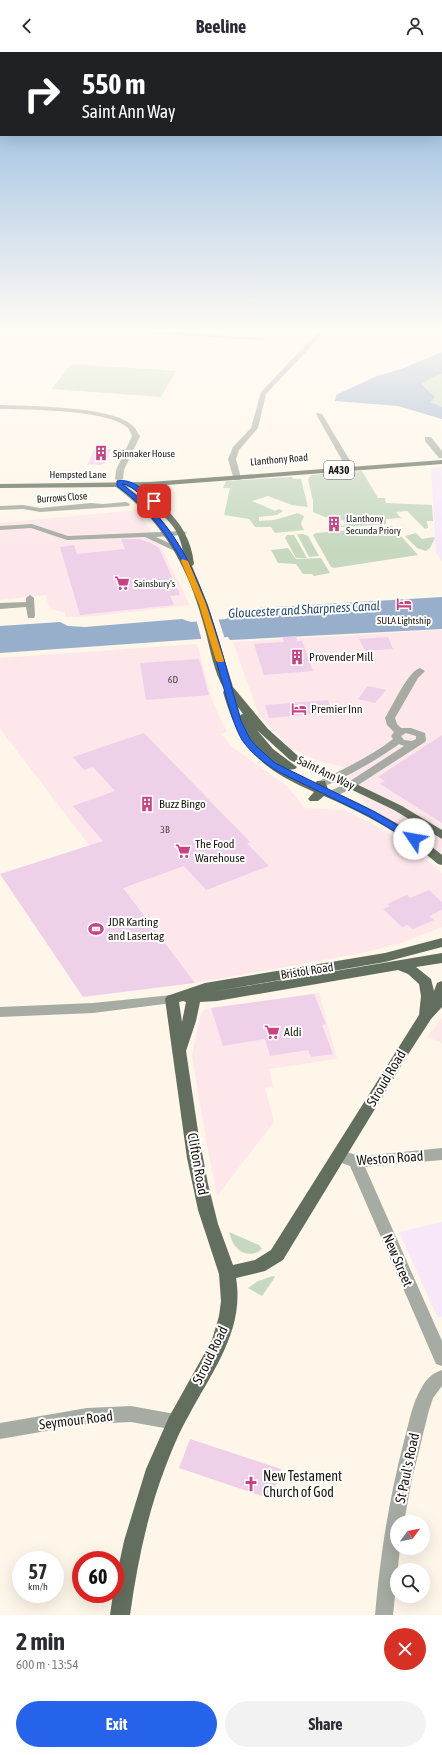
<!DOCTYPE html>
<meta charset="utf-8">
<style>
:root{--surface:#fff;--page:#f2f2f3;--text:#2b2b33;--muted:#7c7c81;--accent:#2563eb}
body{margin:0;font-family:"Asap Condensed",sans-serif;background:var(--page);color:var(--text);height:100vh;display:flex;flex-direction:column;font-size:15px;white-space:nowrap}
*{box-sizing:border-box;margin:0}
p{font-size:13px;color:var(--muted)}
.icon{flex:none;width:22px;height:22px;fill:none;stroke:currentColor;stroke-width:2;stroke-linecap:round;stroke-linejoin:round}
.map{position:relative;height:1563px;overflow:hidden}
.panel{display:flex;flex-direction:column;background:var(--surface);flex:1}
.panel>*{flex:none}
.banner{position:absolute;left:0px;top:0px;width:442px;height:84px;box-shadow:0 4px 16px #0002;background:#202124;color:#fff;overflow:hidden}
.needle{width:26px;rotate:58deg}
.controls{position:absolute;left:390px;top:1463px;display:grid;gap:8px}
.controls a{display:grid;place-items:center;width:40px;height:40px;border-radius:50%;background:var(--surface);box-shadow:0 4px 16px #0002;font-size:20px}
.speed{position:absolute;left:12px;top:1499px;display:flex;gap:8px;font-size:20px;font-weight:700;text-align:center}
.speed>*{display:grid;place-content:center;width:52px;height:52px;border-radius:50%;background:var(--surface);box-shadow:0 4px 16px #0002;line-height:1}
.speed small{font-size:10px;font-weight:400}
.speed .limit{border:6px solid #d22;background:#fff;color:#111}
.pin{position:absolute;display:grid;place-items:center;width:34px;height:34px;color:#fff;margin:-17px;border-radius:8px;box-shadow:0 2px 6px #0006}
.me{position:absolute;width:44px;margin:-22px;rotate:303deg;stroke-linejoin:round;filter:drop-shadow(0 0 3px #0008)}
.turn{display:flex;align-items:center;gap:14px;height:84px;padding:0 16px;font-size:18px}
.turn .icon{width:52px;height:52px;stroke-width:2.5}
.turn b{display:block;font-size:28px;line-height:34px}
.round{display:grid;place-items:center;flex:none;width:42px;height:42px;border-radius:21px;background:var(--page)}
.headline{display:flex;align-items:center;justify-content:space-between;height:68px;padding:0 16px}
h1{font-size:24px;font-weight:700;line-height:30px}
.button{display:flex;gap:8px;margin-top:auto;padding:8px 16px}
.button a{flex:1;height:46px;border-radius:24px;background:var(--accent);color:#fff;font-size:16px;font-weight:700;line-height:46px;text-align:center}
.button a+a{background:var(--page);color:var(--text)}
header{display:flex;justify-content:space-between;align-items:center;height:52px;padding:0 16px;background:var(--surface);font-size:18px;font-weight:700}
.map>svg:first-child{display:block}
</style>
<header><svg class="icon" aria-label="back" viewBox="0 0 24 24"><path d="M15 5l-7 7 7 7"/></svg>Beeline<svg class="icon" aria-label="person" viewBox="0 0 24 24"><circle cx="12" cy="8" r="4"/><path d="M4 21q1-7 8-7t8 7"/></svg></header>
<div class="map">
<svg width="442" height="1563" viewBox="0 0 442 1563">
<rect width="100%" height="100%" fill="#fef6e8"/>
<g fill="#fde7ea">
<polygon points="137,458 160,493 190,553 94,564 65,565 65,561 52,557 48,552 46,543 0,548 0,471"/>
<polygon points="442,578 442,811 372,762 341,714 322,710 292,697 259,664 233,590"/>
<polygon points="197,592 213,651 227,680 221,682 232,695 287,734 305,756 344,758 375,773 408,794 439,818 442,821 442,875 398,892 357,902 195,931 0,677 0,606"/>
<polygon points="319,941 337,1007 269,1017 273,1035 265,1036 274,1070 217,1144 207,1093 192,1003 201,962 206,957 211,956"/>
<polygon points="442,966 442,991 427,985"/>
</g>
<g fill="#f8e7f9">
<polygon points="442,415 442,509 436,501 431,416"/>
<polygon points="442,1170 442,1265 438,1266 399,1180"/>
</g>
<g fill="#c6d9c0">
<polygon points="71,312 176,319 161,345 52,337"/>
<polygon points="442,322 442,355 429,350 434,347 430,340 422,332 429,327"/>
<polygon points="362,419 378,446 385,446 386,451 432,453 433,469 427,469 428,476 425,477 407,459 396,460 401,466 386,467 386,472 341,475 340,474 346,473 343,468 336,469 334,467 341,467 340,465 325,465 313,460 313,449 308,427 311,423"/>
<polygon points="292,425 293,427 301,427 308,455 292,453 268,444 252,449 275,459 279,457 283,459 277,463 259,465 259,469 274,468 298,461 304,464 301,472 304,478 275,481 271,475 255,475 249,467 224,463 230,436 223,436 226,429"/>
<polygon points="392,474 418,503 334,516 331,515 313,483 316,481"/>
<polygon points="416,481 422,487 433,485 435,486 430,496 426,499 417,496 405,484"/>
<polygon points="297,482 303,482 308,484 319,504 309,505"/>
<polygon points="287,483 294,483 307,506 296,506 285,486"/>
<polygon points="288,496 296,507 321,506 330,521 314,524 312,522 303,522 296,512 278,511 271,498"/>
<path d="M 229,1180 L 259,1193 L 262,1197 C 255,1204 242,1203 236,1195 C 232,1191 231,1185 229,1180 Z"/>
<polygon points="273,1224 275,1225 262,1244 248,1236 258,1229"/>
</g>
<g fill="#98afcb">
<polygon points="442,300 442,322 429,327 422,332 434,344 434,347 430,350 442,355 442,367 398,354 335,349 336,343 340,341 377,324 401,317"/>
<polygon points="442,545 442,577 230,588 228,585 0,601 0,574 60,570 68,574 85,575 182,567 191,570 226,567 240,557"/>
</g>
<g fill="#fef6e8">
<polygon points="342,551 343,553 353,553 250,560 249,559 329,553"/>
<polygon points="218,566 225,587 202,589 196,567"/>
</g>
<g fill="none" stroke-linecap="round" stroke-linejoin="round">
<polyline stroke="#98afcb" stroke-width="2" points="113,278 262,287"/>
</g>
<g fill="#eed0e9">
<polygon points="95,396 111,397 105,411 100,413 88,412"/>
<polygon points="121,487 139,487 151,491 159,496 180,543 170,544 174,553 80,563 60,495 74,493 77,502 125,497"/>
<polygon points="296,584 297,589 302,589 313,619 264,623 254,592 284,590 282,585"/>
<polygon points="388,585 393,597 365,599 359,587"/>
<polygon points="199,607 209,643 146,648 140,611"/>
<polygon points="368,634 386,638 375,651 358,647"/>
<polygon points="328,648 332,661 269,666 265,653"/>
<polygon points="144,681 250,790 247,791 269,814 206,838 184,814 123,836 195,931 83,945 0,822 103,789 73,754 115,739 93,715 84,718 73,705"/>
<polygon points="442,683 442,771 380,732 385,729 378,725"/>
<polygon points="429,838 442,850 442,858 429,864 434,868 413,877 408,873 402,875 383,857 390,854 387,852 407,843 410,846"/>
<polygon points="314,942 326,972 322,973 333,1002 311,1005 308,998 270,1004 265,987 223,994 211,956"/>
<polygon points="190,1387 281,1417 271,1447 179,1416"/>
</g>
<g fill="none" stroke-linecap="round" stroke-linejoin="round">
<g fill="#a6aca3" fill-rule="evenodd">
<polygon points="320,278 327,278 266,342 258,376 239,398 236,407 241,426 240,428 234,428 228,407 233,395 251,376 261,340"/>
<path d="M 0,353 C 28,354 114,354 133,374 C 136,376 137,381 140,384 L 124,418 L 123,427 L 119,429 L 115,427 L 116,418 L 132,384 C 131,382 129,378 128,376 C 108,357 28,358 0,357 Z"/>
<polygon points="317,361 322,362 355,417 354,419 351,419 347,417 316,362"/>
<polygon points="425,385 431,385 442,399 442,406 439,406 425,389"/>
<polygon points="126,450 130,452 129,454 40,460 23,457 0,458 0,454 23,453 40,456 91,451 103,452"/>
<polygon points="32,472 68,484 183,479 187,481 183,483 156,485 182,497 183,499 179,501 145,485 67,488 31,476 0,478 0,474"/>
<polygon points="30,543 34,546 35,564 34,566 28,566 26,555 0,557 0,551 26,550 26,546"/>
<path d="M 420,616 L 425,619 L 418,626 L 395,666 L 397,672 L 401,676 L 411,676 L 425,681 L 426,688 L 425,690 L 355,735 L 334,745 L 330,746 L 325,743 L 326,741 L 347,731 L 404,694 L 399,692 C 387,702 323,740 311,737 L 310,735 L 311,733 C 339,719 369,706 393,687 L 391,684 L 394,680 L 387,673 L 385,666 C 392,655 408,619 420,616 ZM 406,681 L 416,684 L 416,687 L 412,689 L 404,688 L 401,684 Z"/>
<polygon points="172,943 176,944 178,947 176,950 172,951 93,961 0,965 0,955 93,951"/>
<path d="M 442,1096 L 442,1108 L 365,1115 L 442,1289 L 442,1314 L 436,1312 L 350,1114 L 334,1108 L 332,1104 L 334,1100 C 343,1097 353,1103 362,1104 Z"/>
<path d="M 442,1318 L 442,1334 L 433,1346 L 429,1358 L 412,1427 L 404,1470 L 397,1470 L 397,1496 L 400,1496 L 393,1563 L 375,1563 C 380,1504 389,1447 404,1389 C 409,1371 412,1351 422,1335 C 427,1326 433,1321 442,1318 Z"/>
<polygon points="131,1354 175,1362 181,1364 183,1370 181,1376 175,1378 131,1370 87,1372 0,1387 0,1371 87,1356"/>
</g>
<g fill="#636f5e" fill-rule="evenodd">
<path d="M 442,408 L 442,412 L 140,435 C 168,457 190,475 194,512 L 192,514 L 208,553 L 233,635 L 268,677 L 298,704 L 402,754 L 442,778 L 442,787 L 394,758 L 290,708 L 257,678 L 273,697 L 297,715 L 295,717 L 288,718 L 315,732 L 317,729 L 325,729 L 328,737 C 368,755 408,774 442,803 L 442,813 L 438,812 C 403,782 365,762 324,744 L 318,749 L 310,749 L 308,747 L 314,740 C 260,716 240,698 223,640 L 225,638 C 213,620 210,594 204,574 C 189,517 164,470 116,435 L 0,436 L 0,432 L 150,430 ZM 127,435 C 136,435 168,467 174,476 C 179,483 181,491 183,499 C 168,474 151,452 127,435 ZM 238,655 L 243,662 L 240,663 Z"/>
<path d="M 442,886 L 442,895 L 385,910 L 211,940 L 442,901 L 442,911 L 416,915 L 431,927 L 434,939 L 437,931 L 442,929 L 442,955 L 431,967 L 409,1001 L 283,1208 L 265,1219 L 236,1226 C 245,1278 212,1320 189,1363 C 179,1380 172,1398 165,1416 C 147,1463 137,1513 130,1563 L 110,1563 L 113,1542 L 115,1542 L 115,1531 L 124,1489 L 146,1417 L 169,1365 L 212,1288 L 219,1264 L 221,1249 L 219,1222 L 198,1158 L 187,1106 L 165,947 L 167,944 L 205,931 L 385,901 ZM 398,918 L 408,922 L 419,932 L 421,944 L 419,963 L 271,1198 L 255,1208 L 233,1213 L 218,1172 L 208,1132 L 198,1079 L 186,999 L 196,969 L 200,950 L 217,949 ZM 183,949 L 186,950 L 182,970 L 179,950 Z"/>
</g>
</g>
<linearGradient id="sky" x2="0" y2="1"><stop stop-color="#88b2dc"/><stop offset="0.56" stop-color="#fffbf5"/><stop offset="1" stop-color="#fffbf5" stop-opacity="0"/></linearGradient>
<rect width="442" height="497" fill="url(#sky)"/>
<path fill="#2563eb" stroke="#184099" d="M 117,429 C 133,426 144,439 156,448 L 156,451 C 143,452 135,432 122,432 C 134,442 146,451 156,462 C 205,516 221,600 241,669 L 250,687 L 256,694 L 275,711 L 375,760 L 417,785 L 418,787 L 417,789 L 411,789 L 369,764 L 279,720 C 265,712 251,701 242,688 C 233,672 229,654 224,637 C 212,596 204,553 185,515 C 169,483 146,455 117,434 Z"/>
<polygon fill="#f59e0b" points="182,507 188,509 206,552 224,609 223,610 218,610 216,609 199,552 181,509"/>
<defs>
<g id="building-bare" transform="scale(1.2)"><path d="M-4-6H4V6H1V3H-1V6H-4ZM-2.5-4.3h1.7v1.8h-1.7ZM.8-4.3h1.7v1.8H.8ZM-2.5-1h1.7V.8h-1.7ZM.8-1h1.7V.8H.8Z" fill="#c94384" stroke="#fff" stroke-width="2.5" paint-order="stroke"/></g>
<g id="supermarket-bare" transform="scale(1.2)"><path d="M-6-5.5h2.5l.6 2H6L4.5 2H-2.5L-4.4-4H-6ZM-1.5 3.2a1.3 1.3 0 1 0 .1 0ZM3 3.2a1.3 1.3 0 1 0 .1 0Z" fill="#c94384" stroke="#fff" stroke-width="2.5" paint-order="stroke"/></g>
<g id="hotel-bare" transform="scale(1.2)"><path d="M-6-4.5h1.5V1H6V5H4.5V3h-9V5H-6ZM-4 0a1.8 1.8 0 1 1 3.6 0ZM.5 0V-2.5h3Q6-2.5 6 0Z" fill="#c94384" stroke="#fff" stroke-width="2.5" paint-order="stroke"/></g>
<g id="stadium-bare" transform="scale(1.2)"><path d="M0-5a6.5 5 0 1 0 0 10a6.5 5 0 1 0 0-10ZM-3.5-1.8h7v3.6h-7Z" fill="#c94384" stroke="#fff" stroke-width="2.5" paint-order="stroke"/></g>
<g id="church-bare" transform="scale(1.2)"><path d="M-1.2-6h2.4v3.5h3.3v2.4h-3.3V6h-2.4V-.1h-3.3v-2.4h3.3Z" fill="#c94384" stroke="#fff" stroke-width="2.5" paint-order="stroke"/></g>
</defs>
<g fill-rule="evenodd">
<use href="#building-bare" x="101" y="401"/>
<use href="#building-bare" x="334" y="472"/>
<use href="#supermarket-bare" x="122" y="531"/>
<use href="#hotel-bare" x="404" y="552"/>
<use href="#building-bare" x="297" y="605"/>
<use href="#hotel-bare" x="299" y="657"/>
<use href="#building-bare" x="147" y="752"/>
<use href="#supermarket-bare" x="183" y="799"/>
<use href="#stadium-bare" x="96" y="877"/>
<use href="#supermarket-bare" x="272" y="980"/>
<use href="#church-bare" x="251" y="1432"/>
</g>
<g text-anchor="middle" stroke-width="4" stroke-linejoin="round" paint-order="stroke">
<g font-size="10" fill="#1d1810" stroke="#fff" text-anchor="start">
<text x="113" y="405">Spinnaker House</text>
<text x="346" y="470">Llanthony<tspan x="346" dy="12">Secunda Priory</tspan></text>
<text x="134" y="535">Sainsbury's</text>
<text x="404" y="572" text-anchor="middle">SULA Lightship</text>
</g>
<g font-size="10" fill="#1d1810" stroke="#fff">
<text transform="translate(279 407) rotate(-5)" y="4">Llanthony Road</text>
<text x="78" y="426">Hempsted Lane</text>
<text transform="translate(62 445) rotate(-4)" y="4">Burrows Close</text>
</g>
<g font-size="10" fill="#514646">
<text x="173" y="631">6D</text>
<text x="165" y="781">3B</text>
</g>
<rect fill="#fff" stroke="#615d58" stroke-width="1" x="324" y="409" width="30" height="18" rx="3"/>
<g font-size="11" font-weight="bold" fill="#1d1810">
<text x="339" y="422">A430</text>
</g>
<g font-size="12" fill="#1d1810" stroke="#fff" text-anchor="start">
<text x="309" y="609">Provender Mill</text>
<text x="311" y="661">Premier Inn</text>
<text x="159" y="756">Buzz Bingo</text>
<text x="195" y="796">The Food<tspan x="195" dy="14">Warehouse</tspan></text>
<text x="108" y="874">JDR Karting<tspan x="108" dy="14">and Lasertag</tspan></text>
<text x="284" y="984">Aldi</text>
</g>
<g font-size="12" fill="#1d1810" stroke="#fff">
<text transform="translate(326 721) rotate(26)" y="4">Saint Ann Way</text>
<text transform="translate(307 919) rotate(-9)" y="4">Bristol Road</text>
</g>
<g font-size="13" font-style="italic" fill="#2a4d74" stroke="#fff">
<text transform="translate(304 557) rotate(-3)" y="5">Gloucester and Sharpness Canal</text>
</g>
<g font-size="14" fill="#1d1810" stroke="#fff">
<text transform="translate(386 1026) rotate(-59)" y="5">Stroud Road</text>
<text transform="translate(390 1106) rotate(-4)" y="5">Weston Road</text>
<text transform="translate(198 1112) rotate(80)" y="5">Clifton Road</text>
<text transform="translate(398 1208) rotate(67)" y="5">New Street</text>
<text transform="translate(210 1303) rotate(-64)" y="5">Stroud Road</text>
<text transform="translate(76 1368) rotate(-7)" y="5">Seymour Road</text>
<text transform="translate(407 1416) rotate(-78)" y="5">St Paul's Road</text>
</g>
<g font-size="14" fill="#1d1810" stroke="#fff" text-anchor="start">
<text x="263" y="1429">New Testament<tspan x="263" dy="16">Church of God</tspan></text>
</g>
</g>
</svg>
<div class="controls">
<a><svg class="needle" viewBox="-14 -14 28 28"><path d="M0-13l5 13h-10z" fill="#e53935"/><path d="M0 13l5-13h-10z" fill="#7c7c81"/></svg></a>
<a><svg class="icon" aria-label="search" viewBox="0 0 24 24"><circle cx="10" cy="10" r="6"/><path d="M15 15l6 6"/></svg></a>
</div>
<div class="speed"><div>57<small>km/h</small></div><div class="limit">60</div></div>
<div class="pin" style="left:154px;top:449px;background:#d93025"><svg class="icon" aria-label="arrive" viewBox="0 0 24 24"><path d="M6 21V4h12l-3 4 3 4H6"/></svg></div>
<svg class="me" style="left:414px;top:787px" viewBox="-20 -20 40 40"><circle r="19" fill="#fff"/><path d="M0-13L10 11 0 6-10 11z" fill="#2563eb"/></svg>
<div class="banner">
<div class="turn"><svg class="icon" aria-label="right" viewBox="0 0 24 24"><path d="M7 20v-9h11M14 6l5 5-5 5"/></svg><div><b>550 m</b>Saint Ann Way</div></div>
</div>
</div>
<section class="panel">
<div class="headline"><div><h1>2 min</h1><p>600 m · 13:54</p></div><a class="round" style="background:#d93025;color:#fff"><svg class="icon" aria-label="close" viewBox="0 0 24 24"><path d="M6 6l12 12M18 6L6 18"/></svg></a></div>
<div class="button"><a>Exit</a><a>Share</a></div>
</section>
